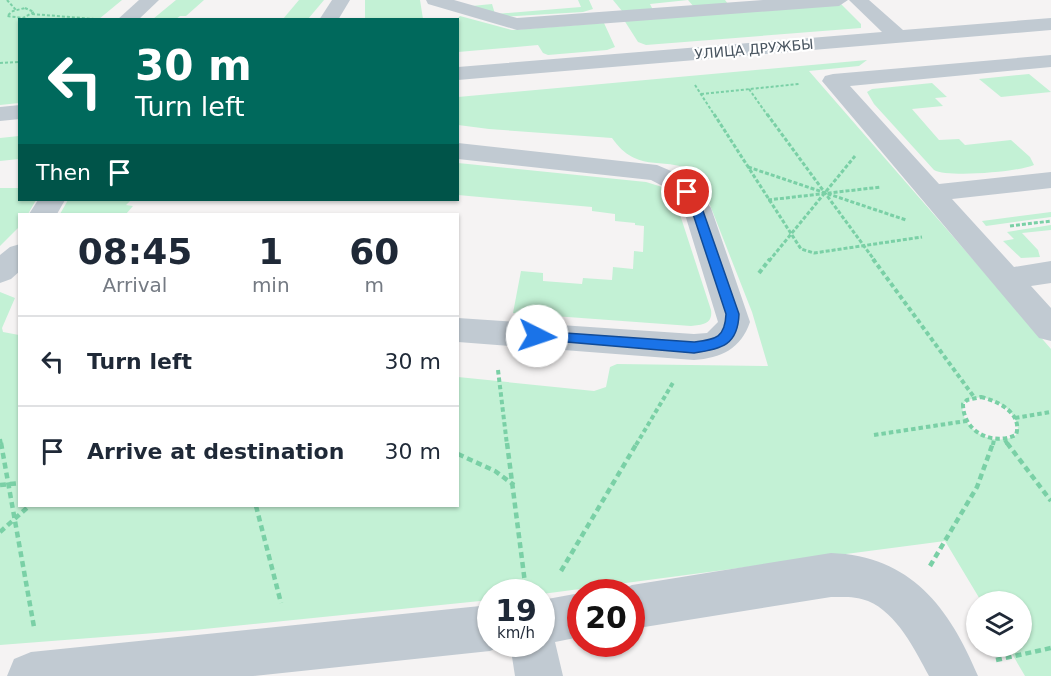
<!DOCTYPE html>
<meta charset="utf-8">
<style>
:root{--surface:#fff;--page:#f6f6f7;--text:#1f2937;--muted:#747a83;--line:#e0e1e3}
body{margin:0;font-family:"DejaVu Sans",sans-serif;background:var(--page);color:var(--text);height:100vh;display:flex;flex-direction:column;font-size:22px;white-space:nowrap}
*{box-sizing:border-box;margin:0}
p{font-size:20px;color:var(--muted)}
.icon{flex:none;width:33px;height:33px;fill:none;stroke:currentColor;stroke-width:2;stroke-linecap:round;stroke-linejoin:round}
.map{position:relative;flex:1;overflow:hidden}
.details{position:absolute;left:18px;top:213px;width:441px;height:294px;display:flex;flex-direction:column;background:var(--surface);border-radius:0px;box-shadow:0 2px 4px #0004}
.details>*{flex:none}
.hud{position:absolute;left:18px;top:18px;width:441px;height:183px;border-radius:0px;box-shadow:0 2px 4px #0004;background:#00695c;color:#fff;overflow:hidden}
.fabs{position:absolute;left:966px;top:591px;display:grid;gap:12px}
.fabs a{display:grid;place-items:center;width:66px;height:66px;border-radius:50%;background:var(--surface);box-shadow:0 2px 4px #0004;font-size:30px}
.speed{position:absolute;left:477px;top:579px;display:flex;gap:12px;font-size:30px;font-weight:700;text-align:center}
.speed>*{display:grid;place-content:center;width:78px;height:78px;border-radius:50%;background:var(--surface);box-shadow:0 2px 4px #0004;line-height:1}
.speed small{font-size:15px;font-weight:400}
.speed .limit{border:9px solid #d22;background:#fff;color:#111}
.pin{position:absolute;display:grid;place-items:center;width:51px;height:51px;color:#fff;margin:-26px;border:3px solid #fff;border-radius:50%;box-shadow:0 2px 6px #0007}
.me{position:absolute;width:66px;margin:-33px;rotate:94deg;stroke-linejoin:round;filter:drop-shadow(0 0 4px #0008)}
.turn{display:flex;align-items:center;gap:21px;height:126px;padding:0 18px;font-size:27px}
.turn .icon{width:78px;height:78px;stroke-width:2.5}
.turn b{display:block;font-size:42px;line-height:51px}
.then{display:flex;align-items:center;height:57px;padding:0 18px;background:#0003;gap:12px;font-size:22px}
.eta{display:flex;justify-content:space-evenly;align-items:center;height:102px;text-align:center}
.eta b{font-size:36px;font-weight:800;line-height:42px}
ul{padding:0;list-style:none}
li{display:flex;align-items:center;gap:18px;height:90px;padding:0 18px;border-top:2px solid var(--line)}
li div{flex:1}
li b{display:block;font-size:22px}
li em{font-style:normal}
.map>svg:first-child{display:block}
</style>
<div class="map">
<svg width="1051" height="676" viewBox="0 0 1051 676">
<rect width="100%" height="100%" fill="#f5f3f3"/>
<g fill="#c3f1d5" fill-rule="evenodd">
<polygon points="0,0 122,0 99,19 20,20 19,103 0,105"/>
<polygon points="176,0 204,0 186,16 180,16 176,19 153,19"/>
<polygon points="299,0 324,0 308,19 283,19"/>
<polygon points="365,0 420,0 423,19 365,19"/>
<polygon points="578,0 589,0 593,9 583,12 500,17 472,6 492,4 495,14 581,7"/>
<polygon points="613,0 725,0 728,4 694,7 688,0 650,4 653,10 622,11"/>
<polygon points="840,3 861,24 861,28 646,45 638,42 624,20"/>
<polygon points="460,16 512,30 604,23 615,47 607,50 548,55 543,53 538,45 458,52 456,20"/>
<path d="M 867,60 L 859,66 L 809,71 L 1051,349 L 1051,676 L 1025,676 L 1008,647 L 1022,646 L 1022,602 L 981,601 L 945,541 L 542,594 L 490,592 L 490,600 L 194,630 L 0,645 L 0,292 L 15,298 L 2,328 L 3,332 L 19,335 L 20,506 L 458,506 L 458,377 L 594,391 L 606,387 L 610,367 L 617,364 L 768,366 L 752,312 L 697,172 C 663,155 638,175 612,138 L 489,129 L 458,125 L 458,97 ZM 981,397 C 999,401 1015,409 1018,429 L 1016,435 C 996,449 958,429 963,404 L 967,400 Z"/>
<polygon points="1029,74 1051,92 1001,97 979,79"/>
<path d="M 932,83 L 947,97 L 935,98 L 943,106 L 912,109 L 939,140 L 959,139 L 965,145 L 1011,140 L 1030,157 L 1034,165 C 1018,172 948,178 934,170 L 874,104 L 867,92 L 872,89 Z"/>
<polygon points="19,136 19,159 0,161 0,138"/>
<path d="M 458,163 L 646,182 L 672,190 L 711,310 C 713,324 703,325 691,326 L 513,313 L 521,271 L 543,273 L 543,281 L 582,284 L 583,278 L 612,280 L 613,267 L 633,269 L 634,251 L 643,252 L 644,226 L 635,225 L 635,223 L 615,221 L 615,214 L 592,211 L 592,207 L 458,195 Z"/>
<polygon points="0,188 19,188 20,200 36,200 28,214 20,214 19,227 0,246"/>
<polygon points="68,200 131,200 126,205 133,206 126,214 60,214"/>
<polygon points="1051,212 1051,217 986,226 982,221"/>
<polygon points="1051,225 1051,230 1022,233 1038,250 1040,257 1021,258 1003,241 1014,239 1007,232"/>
</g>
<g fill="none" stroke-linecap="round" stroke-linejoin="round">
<g stroke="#7ad0a6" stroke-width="2" stroke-dasharray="3 2" stroke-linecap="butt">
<polyline points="7,0 16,10"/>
<polygon points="25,8 34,12 23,18 7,16 13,11"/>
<polyline points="32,14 94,19"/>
<polyline points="0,63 20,62"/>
<polyline points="695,85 715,116"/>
<polyline points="749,89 768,116"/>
<polyline points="701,94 799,84"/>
</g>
<g stroke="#7ad0a6" stroke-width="3" stroke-dasharray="4 2" stroke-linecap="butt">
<polyline points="714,114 801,249 814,253 922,237"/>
<polyline points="767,114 875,261"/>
<polyline points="748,167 906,220"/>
<polyline points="768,200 881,187"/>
<polyline points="1010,226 1051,221"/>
<polyline points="769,261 855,156"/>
</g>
<g stroke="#7ad0a6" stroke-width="4" stroke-dasharray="4.5 3" stroke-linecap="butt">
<polyline points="873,259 974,397"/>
<polyline points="759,273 770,259"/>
<polyline points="498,370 507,445"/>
<path d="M 981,397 C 998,401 1023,413 1016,435 C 992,446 963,432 963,404 L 967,400 Z"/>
<polyline points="1015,418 1051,412"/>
<polyline points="874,435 966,421"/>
<polyline points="0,439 1,445"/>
<polyline points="1005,440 1008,445"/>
<polyline points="636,445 674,381"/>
<polyline points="993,445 994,439"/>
</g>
<g stroke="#7ad0a6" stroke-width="4.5" stroke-dasharray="6 4" stroke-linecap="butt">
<polyline points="1,443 34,627"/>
<polyline points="507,443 525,583"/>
<polyline points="1007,443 1051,501"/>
<polyline points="458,454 495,471 514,485"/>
<polyline points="0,485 20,483"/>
<polyline points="256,506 281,603"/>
<polyline points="0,532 29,506"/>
<polyline points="930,566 977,487 993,443"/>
<polyline points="561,571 637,443"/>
<polyline points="996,660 1051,648"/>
</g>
<g fill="#c1cad2" fill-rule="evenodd">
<polygon points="139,0 159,0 138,20 117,20"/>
<polygon points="332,0 350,0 338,20 319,20"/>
<polygon points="426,0 454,0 517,18 763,0 848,0 839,6 517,30 428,4"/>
<polygon points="849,0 869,0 903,30 1051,18 1051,30 458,80 458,67 882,32"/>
<polygon points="1051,55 1051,67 850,86 939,184 1051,172 1051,188 952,199 1014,267 1051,261 1051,283 1031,286 1051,308 1051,341 1039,338 822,81 825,76 833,74"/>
<polygon points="20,105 20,119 0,121 0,107"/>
<path d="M 458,143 L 657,165 L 690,179 L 711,208 L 750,322 C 741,349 721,358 694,360 L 458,342 L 458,318 L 694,334 L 707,333 L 718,322 L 683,208 L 672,191 L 651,180 L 458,159 Z"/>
<polygon points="38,200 65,200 57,214 29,214"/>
<polygon points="20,244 20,271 11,279 0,283 0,255 10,247"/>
<path d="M 831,553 C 911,556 949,607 978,676 L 929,676 C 915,650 897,613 868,601 C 856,596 843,597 831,597 L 632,629 L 632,592 L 616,592 L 632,585 Z"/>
<polygon points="580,593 580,637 555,642 563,676 515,676 510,644 542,644 542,600"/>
<polygon points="490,605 490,644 506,644 490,651 253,676 7,676 14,659 31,652"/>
</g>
</g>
<path fill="#1a73e8" stroke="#114b97" stroke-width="1.5" d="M 684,189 L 691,189 L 702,208 L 739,314 C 738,345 722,349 694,353 L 532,339 L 530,336 L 537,331 L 694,342 C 716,339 725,338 726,314 L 691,208 L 682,192 Z"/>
<g text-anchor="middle" stroke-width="4.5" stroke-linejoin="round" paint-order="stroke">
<g font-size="14" fill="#4a5661" stroke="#fff">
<text transform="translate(754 49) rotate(-5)" y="5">УЛИЦА ДРУЖБЫ</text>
</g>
</g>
</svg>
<div class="fabs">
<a><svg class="icon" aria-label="layers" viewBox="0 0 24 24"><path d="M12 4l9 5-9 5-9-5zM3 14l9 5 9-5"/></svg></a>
</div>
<div class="speed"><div>19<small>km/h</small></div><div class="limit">20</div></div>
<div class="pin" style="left:687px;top:192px;background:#d93025"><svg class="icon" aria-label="arrive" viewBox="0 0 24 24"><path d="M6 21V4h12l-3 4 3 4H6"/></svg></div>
<svg class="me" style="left:537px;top:336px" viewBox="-20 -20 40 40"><circle r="19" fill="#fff"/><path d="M0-13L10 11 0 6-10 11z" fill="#1a73e8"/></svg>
<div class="hud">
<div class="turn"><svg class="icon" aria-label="left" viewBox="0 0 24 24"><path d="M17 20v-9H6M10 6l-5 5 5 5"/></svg><div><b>30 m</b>Turn left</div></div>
<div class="then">Then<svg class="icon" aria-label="arrive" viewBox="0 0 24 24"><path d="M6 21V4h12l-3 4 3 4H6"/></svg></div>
</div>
<section class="details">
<div class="eta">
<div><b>08:45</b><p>Arrival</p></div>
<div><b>1</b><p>min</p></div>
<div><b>60</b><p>m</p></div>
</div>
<ul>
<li><svg class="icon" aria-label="left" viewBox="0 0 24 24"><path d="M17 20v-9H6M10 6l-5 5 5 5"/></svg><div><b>Turn left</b></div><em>30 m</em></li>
<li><svg class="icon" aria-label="arrive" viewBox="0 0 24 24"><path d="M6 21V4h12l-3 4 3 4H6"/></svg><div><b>Arrive at destination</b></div><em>30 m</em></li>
</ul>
</section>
</div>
